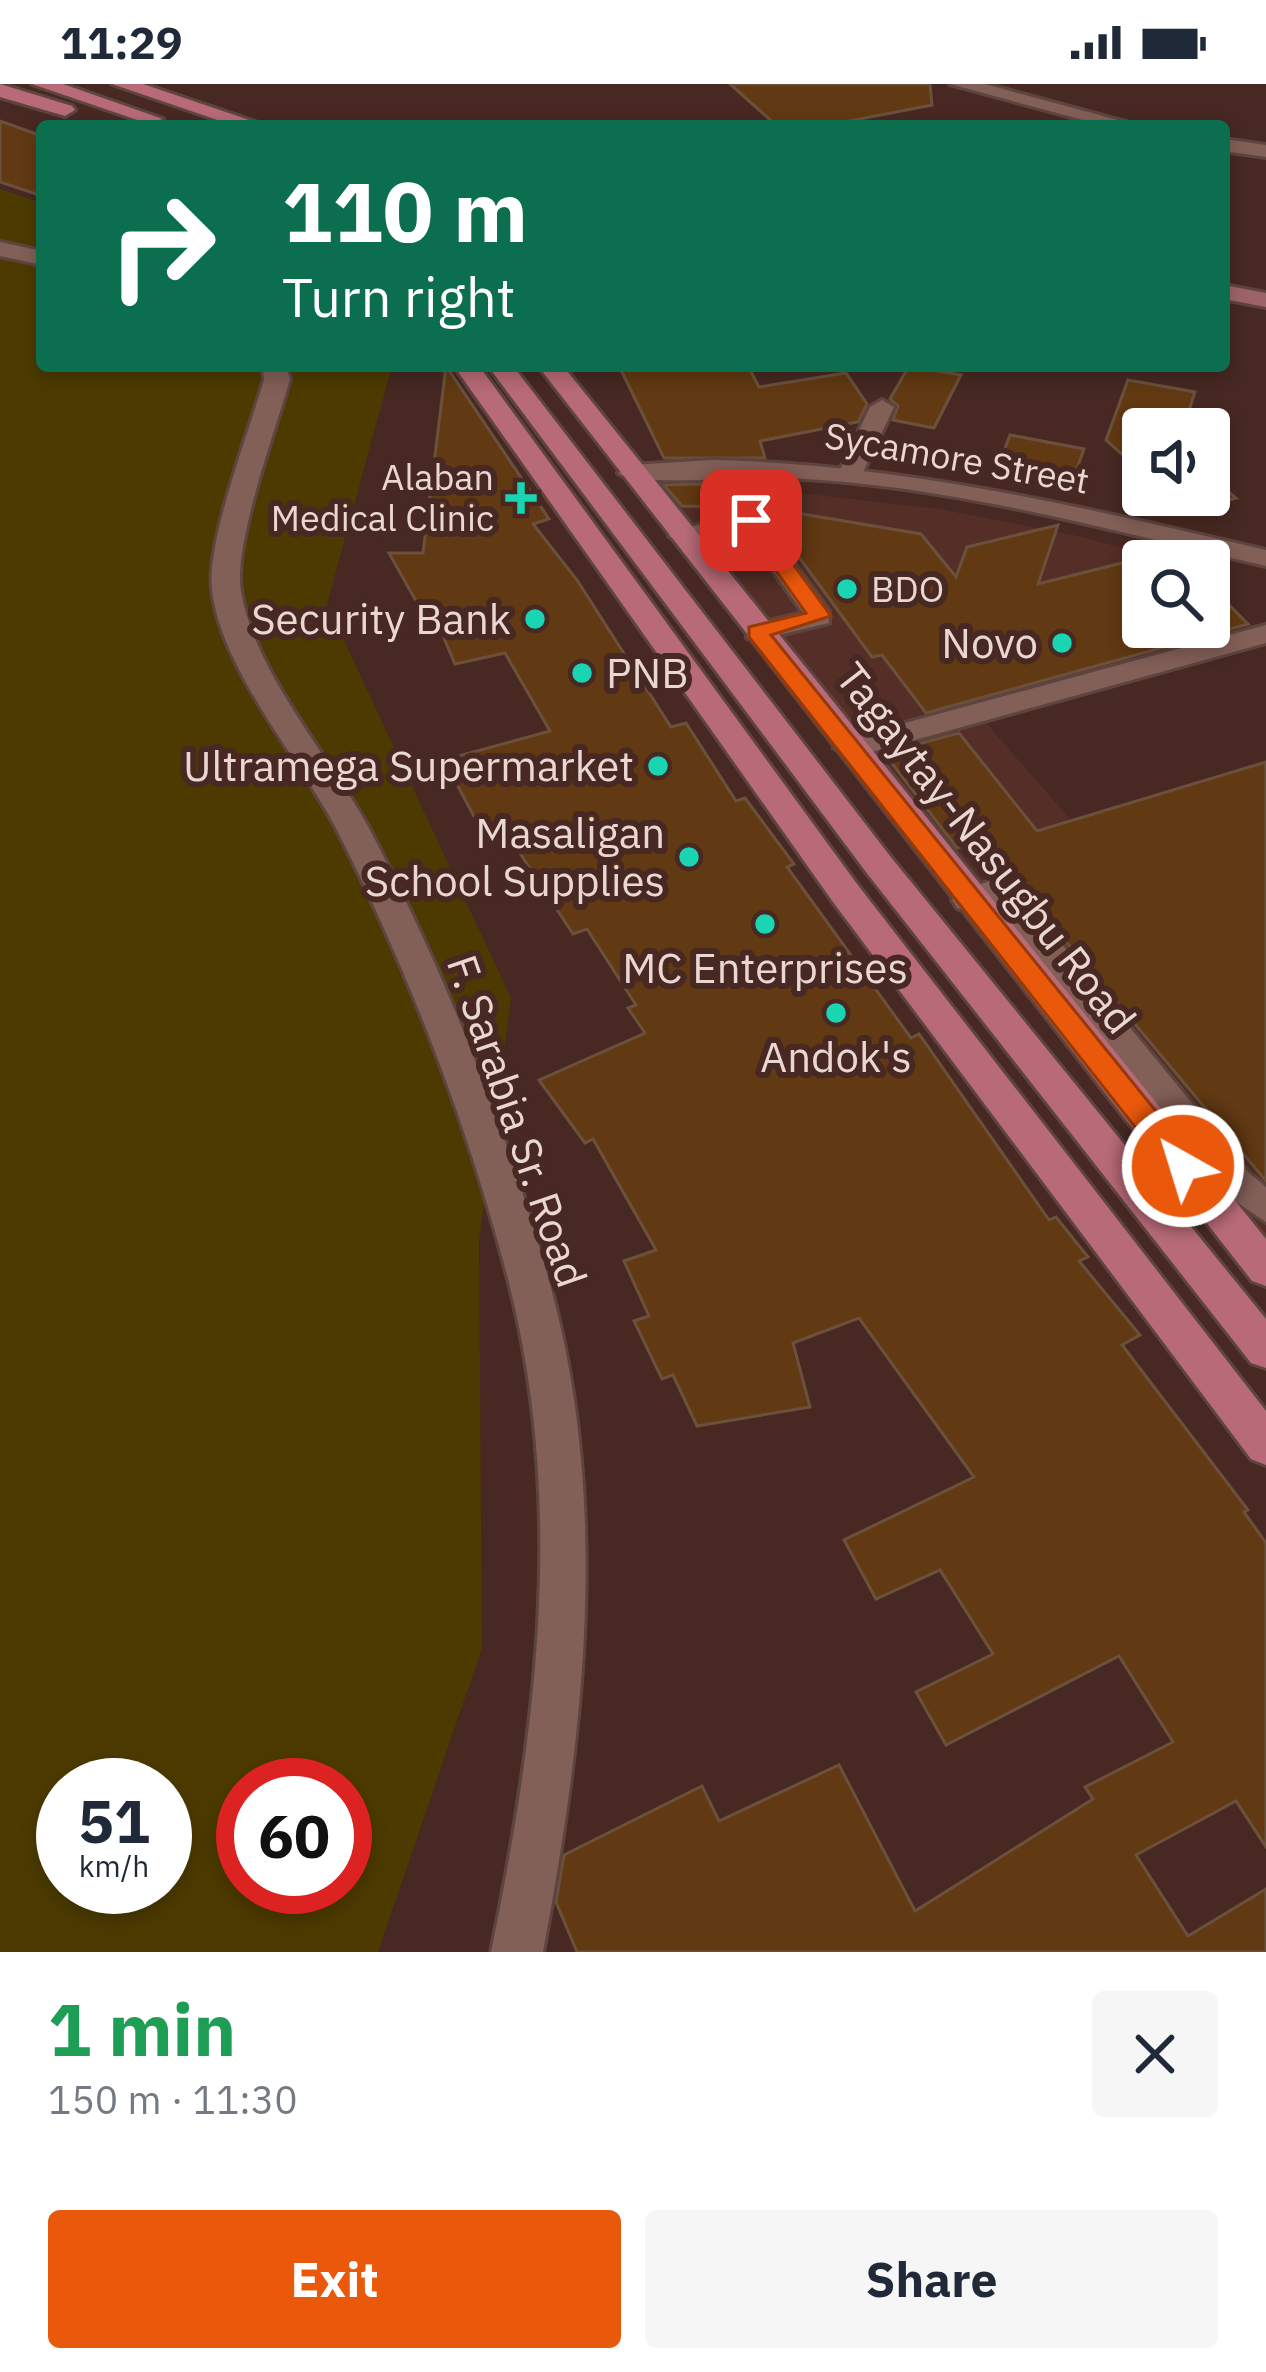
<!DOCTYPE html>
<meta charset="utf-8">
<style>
:root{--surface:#fff;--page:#f6f6f7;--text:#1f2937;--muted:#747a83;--accent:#ea580c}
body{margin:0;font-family:"IBM Plex Sans",sans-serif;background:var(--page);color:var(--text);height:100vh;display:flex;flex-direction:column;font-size:45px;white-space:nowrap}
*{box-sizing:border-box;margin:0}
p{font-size:39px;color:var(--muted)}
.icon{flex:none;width:66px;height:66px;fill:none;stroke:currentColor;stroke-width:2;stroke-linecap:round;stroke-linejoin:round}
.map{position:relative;height:1868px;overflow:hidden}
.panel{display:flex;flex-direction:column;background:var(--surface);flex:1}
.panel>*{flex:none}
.banner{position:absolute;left:36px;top:36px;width:1194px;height:252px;border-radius:12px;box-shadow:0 6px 18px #0003;background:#0b6e4f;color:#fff;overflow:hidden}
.buttons{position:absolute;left:1122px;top:324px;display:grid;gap:24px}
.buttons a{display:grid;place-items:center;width:108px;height:108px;border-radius:12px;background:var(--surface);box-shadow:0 6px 18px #0003;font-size:60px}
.speed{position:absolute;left:36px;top:1674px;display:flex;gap:24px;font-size:60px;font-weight:700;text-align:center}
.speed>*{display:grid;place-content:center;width:156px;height:156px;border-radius:50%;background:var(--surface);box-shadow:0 6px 18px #0003;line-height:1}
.speed small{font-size:30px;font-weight:400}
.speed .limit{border:18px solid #d22;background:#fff;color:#111}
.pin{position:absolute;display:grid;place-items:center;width:102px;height:102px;color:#fff;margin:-51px;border-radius:24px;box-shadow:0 6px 18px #0006}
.me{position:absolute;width:132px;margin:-66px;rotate:321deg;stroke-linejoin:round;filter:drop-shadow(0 0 9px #0008)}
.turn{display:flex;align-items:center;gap:42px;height:252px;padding:0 48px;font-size:54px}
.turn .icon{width:156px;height:156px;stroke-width:2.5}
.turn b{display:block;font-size:84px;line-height:102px}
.round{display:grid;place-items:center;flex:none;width:126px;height:126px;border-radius:12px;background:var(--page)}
.overview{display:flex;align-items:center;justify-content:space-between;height:204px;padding:0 48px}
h1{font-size:72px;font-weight:800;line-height:90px;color:#1e9e55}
.primary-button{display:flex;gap:24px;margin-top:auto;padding:24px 48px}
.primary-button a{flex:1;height:138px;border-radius:12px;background:var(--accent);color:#fff;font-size:48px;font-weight:800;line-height:138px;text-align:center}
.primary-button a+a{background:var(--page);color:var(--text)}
.status{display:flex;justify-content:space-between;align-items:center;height:84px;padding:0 60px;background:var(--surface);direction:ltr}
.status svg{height:33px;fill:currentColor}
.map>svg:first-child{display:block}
</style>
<div class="status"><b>11:29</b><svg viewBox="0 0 49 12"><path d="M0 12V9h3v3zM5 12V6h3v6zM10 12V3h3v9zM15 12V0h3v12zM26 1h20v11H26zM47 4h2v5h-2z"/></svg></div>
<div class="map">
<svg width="1266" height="1868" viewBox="0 0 1266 1868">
<rect width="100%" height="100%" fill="#472822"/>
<polygon fill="#542e27" points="657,400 755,404 940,425 1074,451 1171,477 1143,477 1143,543 1209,543 1209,499 1259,549 980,632 1071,736 1266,677 1266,1157"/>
<path fill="#4c3a00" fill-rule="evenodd" d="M 0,105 L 42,119 L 42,282 L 392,282 L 327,520 L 511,914 L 479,1158 L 482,1564 L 378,1868 L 0,1868 ZM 63,1701 L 165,1701 L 165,1803 L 63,1803 ZM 243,1701 L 345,1701 L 345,1803 L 243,1803 Z"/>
<g fill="#613912" stroke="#6b513c" stroke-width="3">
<polygon points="730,0 930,0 932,21 824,42 777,42"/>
<polygon points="0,37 42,52 42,112 0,98"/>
<polygon points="446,282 549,435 533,440 577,496 671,643 686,639 736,717 745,714 794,780 787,783 911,954 919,950 1049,1136 1056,1133 1088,1173 1079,1177 1140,1251 1122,1261 1248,1426 1244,1428 1266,1459 1266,1763 1236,1717 1136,1771 1188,1852 1266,1805 1266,1868 577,1868 556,1818 564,1771 702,1702 719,1737 839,1681 915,1827 1093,1715 1085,1703 1173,1658 1119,1572 946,1661 916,1608 993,1570 940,1486 876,1515 844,1456 974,1393 859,1234 793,1259 810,1323 697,1342 673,1291 662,1295 634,1237 649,1232 624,1177 656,1166 593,1055 585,1059 539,996 645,949 628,924 636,921 587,845 573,850 508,751 487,757 444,676 550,647 505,569 455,580 434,531 425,533 389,469 423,469"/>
<polygon points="619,282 748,282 759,303 846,289 867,320 858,338 760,357 765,374 664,374"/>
<polygon points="909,282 961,291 934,344 893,336 898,322 890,315"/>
<polygon points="1128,296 1195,308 1183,345 1143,345 1143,389 1106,356"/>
<polygon points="1010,351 1084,365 1070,404 995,390"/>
<polygon points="1209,391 1236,414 1185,428 1167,411 1209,411"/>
<polygon points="772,398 779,425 767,424 921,450 956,493 967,463 1058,441 1038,500 1174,466 1185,477 1143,477 1143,543 1209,543 1209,501 1248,540 926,629 882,571 872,573 763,424 682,422 664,401"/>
<polygon points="959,649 1037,747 1266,678 1266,1097 1013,794 999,790 973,758 957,764 884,669"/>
</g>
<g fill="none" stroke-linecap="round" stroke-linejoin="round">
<g stroke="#5e443f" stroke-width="6">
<g id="lane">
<polygon points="882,316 894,323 863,388 851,395 842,393 839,388 870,323"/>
<polygon points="750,429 759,432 829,527 829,539 757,556 747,554 747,542 803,529 744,446 682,460 669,452 673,447"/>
<polygon points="999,794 1010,797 1249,1089 1266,1103 1266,1138 1223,1109 993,819 968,827 957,824 952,816 957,808"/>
</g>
</g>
<g stroke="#5e443f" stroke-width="6">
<g id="street">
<polygon points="950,0 985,0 1140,42 1105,42"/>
<polygon points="1224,55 1266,61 1266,73 1224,67"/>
<polygon points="0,158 42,167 42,181 0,172"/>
<path d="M 262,282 L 286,282 L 290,295 C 276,345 233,460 241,507 C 254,588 331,674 370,746 C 444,887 505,1040 548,1193 C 611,1416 585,1644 543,1868 L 491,1868 C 537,1645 566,1419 508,1195 C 468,1041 409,888 337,746 C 300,675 221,585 212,506 C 206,457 250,346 264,295 Z"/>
<path d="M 712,376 C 902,380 1082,423 1266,466 L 1266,482 C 1109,446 950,401 789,394 C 759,392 631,403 618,389 L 631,381 Z"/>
<polygon points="1266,541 1266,559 850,674 834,664 839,657"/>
</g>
</g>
<g stroke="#5e443f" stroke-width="6">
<polygon id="secondary" points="1224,201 1266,209 1266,223 1224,215"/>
</g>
<g stroke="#5e443f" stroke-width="6">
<g id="primary">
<polygon points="0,0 72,22 75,26 65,32 0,13"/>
<polygon points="32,0 63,0 163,35 146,39"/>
<polygon points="112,0 143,0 267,42 235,42"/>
<polygon points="454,282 479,282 857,800 1266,1327 1266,1381 1251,1375 833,818"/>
<polygon points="488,282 513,282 890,772 1266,1235 1266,1284 1251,1279 866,788"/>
<polygon points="538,282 563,282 1266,1155 1266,1202 1252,1197"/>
</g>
</g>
<use href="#lane" fill="#825f57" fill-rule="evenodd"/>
<use href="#street" fill="#825f57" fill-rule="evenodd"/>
<use href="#secondary" fill="#9d6468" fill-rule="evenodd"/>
<use href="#primary" fill="#b86a78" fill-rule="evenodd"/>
</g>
<polygon fill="#ea580c" stroke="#983908" stroke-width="3" points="743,432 758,432 831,532 771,551 1193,1073 1197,1082 1193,1090 1172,1090 749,553 749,543 806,529 740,436"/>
<g fill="#1ad5b2" stroke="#472822" stroke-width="4.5">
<path d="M515 396h12v12h12v12h-12v12h-12v-12h-12v-12h12z"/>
<circle cx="847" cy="505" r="12"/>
<circle cx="535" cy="535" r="12"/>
<circle cx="1062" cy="559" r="12"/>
<circle cx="582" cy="589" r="12"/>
<circle cx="658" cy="682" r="12"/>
<circle cx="689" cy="773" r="12"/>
<circle cx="765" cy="840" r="12"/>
<circle cx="836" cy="929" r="12"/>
</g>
<g text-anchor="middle" stroke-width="12" stroke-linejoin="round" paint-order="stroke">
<g font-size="36" fill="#ebd7d2" stroke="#472822">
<text transform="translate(957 374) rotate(10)" y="13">Sycamore Street</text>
</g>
<g font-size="36" fill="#ebd7d2" stroke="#472822" text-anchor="end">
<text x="494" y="406">Alaban<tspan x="494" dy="41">Medical Clinic</tspan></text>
<text x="871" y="518" text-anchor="start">BDO</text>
</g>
<g font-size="42" fill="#ebd7d2" stroke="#472822" text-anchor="end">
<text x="511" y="550">Security Bank</text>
<text x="1038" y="574">Novo</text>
<text x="606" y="604" text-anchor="start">PNB</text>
<text x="634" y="697">Ultramega Supermarket</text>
<text x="665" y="764">Masaligan<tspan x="665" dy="48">School Supplies</tspan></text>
<text x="765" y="899" text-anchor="middle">MC Enterprises</text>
<text x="836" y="988" text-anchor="middle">Andok's</text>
</g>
<g font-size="42" fill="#ebd7d2" stroke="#472822">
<text transform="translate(986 764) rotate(52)" y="15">Tagaytay-Nasugbu Road</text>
<text transform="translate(517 1037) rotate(71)" y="15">F. Sarabia Sr. Road</text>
</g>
</g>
</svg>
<div class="buttons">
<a><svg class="icon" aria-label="sound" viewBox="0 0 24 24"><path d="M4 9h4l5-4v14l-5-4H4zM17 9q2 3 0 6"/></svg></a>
<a><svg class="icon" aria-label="search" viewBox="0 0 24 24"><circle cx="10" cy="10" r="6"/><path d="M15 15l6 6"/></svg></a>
</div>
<div class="speed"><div>51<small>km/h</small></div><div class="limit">60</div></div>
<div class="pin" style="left:751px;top:436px;background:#d93025"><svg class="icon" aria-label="arrive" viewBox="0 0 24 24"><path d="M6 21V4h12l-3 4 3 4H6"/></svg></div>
<svg class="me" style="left:1183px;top:1082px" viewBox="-20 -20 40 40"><circle r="17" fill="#ea580c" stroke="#fff" stroke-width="3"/><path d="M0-11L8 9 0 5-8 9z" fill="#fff"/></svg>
<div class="banner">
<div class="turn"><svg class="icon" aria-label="right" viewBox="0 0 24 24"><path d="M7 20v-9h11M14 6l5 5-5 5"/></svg><div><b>110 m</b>Turn right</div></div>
</div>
</div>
<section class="panel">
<div class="overview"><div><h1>1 min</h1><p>150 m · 11:30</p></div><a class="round"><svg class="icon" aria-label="close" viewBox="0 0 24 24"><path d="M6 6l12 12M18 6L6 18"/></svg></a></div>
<div class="primary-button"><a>Exit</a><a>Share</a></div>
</section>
